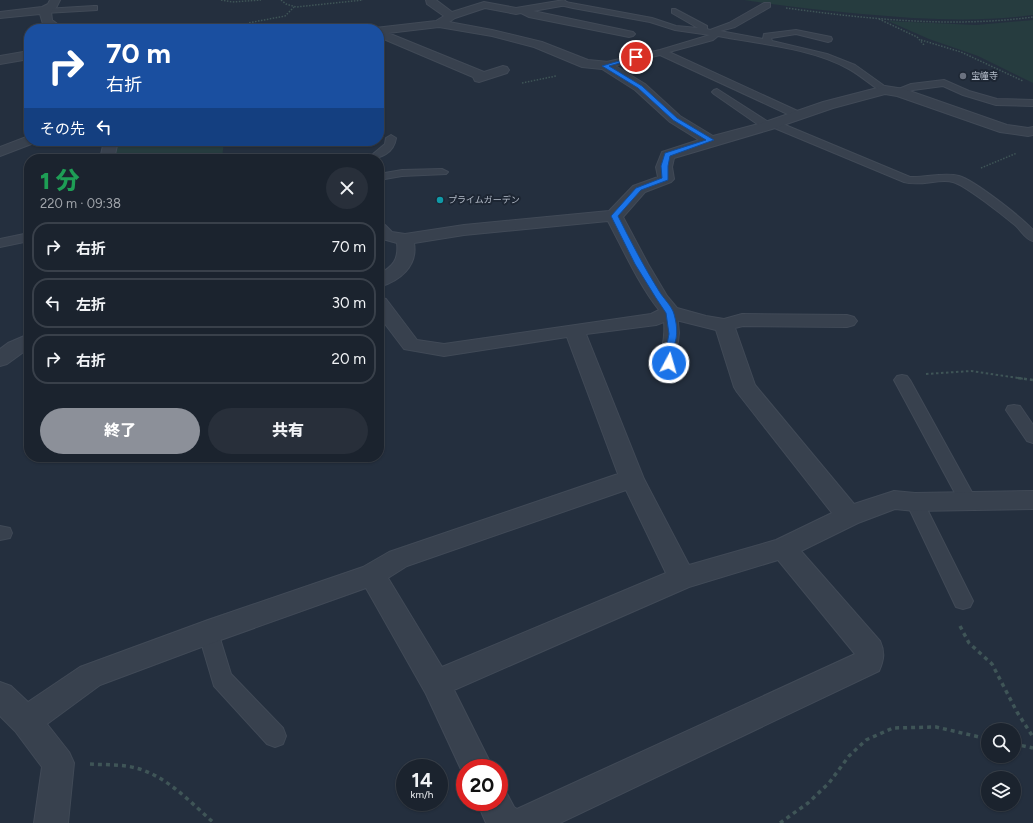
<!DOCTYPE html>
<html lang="ja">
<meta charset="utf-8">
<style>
:root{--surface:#1b232e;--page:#282f3a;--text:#f1f3f6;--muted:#a0a4aa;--line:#39404a;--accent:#8c9099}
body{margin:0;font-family:Figtree,"Noto Sans JP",sans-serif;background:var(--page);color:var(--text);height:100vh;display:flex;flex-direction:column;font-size:15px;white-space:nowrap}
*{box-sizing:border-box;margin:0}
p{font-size:13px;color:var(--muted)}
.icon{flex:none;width:22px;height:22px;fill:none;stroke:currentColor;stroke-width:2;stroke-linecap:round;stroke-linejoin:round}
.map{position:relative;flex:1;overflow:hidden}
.drawer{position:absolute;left:24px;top:154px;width:360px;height:308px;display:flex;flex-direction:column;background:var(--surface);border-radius:16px;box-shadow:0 1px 3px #0004,0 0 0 1px var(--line)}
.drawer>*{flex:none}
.guide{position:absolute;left:24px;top:24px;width:360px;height:122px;border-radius:16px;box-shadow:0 1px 3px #0004,0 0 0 1px var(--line);background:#1a4fa0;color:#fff;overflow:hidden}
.buttons{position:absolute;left:981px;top:723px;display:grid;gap:8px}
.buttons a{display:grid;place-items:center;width:40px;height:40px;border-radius:50%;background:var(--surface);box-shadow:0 1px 3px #0004,0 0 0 1px var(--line);font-size:20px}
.speed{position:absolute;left:396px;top:759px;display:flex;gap:8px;font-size:20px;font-weight:700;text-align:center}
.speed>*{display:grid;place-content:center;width:52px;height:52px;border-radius:50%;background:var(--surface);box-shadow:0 1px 3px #0004,0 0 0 1px var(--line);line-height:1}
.speed small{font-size:10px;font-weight:400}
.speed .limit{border:6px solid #d22;background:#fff;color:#111}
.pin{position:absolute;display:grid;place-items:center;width:34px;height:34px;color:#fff;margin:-17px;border:2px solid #fff;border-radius:50%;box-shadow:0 1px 4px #0007}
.me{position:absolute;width:44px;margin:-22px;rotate:6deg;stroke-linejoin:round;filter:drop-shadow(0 0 3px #0008)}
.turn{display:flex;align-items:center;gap:14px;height:84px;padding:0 16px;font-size:18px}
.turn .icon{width:52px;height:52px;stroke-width:2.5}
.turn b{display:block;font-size:28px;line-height:34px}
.then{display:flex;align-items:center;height:38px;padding:0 16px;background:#0003;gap:8px;font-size:15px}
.round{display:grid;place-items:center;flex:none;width:42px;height:42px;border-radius:21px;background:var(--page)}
.headline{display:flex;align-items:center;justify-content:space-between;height:68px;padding:0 16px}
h1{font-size:24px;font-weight:800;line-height:30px;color:#1e9e55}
.button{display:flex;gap:8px;margin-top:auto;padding:8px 16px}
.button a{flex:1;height:46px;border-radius:24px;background:var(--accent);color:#fff;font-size:16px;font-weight:800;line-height:46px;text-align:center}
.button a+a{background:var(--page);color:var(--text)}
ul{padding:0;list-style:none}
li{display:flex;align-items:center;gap:12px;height:50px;margin:0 8px 6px;padding:0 8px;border:2px solid var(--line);border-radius:16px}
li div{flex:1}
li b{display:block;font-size:15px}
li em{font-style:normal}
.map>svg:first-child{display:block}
</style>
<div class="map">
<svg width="1033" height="823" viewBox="0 0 1033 823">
<rect width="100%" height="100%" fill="#242f3e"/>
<g fill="#263c3f">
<path d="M 744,0 L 1033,0 L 1033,15 C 976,23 919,19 862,14 C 822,10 783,6 744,0 Z"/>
<polygon points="1033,20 1033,83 978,56 929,39 888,21 976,25"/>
<polygon points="137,141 224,141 222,159 115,159 117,143"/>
</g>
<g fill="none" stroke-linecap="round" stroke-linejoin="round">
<g stroke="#414a57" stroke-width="2">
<g id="service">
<path d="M 560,1 L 652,18 L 676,26 L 698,28 L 672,13 L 672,9 L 675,9 L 707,26 L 707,29 L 710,30 L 729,23 L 764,3 L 770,3 L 770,7 L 735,27 L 720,31 L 763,39 L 764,34 L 796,30 L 831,37 L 832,39 L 831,41 L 828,42 L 796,34 L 771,38 L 772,41 L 827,54 L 855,65 L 890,90 L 885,93 L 882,92 C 871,85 860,75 849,69 C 812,48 760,44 718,36 L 713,40 L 669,52 L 802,113 L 803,115 L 802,117 L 794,117 L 660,55 L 605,68 L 602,67 L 601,65 L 602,63 L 660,50 L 710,35 L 675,30 L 650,22 L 573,8 L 560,5 Z"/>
<polygon points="94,6 97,6 97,10 45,13 41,11 45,9"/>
<polygon points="944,80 969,91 997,99 1033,100 1033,106 996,105 963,95 943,86 913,90 899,95 894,92 896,90 911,84"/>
<path d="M 717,89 L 770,123 L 774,121 L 778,122 L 910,177 C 926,178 943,172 959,176 C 974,180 1021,217 1033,230 L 1033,241 C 1025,239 1021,230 1015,225 C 1004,216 965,185 953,182 C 939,178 921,187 904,182 L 772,127 L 767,129 L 763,128 L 714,94 L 712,92 L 714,90 Z"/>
<path d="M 391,135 L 396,138 C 394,153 380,159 367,159 L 385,144 L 386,138 Z"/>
<polygon points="442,169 448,172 446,174 402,176 379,180 379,174 402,170"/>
<polygon points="29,233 29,241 0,247 0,239"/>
<path d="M 670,308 L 675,309 L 677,312 L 679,333 L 678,342 L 674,352 L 677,363 L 674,366 L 669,368 L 664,366 C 656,355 664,347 664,335 C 665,327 664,320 663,312 L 665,309 Z"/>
<polygon points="902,375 907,376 910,380 974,496 977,501 974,506 968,508 962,506 894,380 897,376"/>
<polygon points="1014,405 1020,406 1033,425 1033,443 1027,441 1006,410 1008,406"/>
<polygon points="915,495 921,497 973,601 970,607 963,609 956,607 906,502 909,497"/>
<polygon points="0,526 10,528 12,533 10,538 0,540"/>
<polygon points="208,623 215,626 218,632 231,674 283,728 286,736 283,744 275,747 267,744 214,686 198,632 201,626"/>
</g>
</g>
<g stroke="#414a57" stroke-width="2">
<g id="minor">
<polygon points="50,0 60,0 56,8 51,11 52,20 64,29 50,29 43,24 40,14 0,18 0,12 42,7 48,4"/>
<path d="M 426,0 L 436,0 L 452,12 L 484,2 L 516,8 L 564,0 L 568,3 L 567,5 L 533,11 L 633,32 L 635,34 L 633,36 L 629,37 L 529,17 L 521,13 L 516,14 L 485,8 L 455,18 L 449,22 L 492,30 L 542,42 L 588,60 L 609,62 L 645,84 L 680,116 L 713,136 L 762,123 L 823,102 L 885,86 L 904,89 L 1007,125 L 1028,128 L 1033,127 L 1033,135 L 1028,136 L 1000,132 L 897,96 L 885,94 L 833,108 L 772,129 L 674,158 L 672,167 L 674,179 L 671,182 L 645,192 L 623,217 L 648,264 L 667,296 L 677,308 L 706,316 L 724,319 L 742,314 L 847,315 L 854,317 L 857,321 L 854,325 L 847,327 L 743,326 L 735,328 L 755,385 L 854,504 L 894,491 L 915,493 L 1033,491 L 1033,509 L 915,511 L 895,509 L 858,523 L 801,551 L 880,641 C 885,652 884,660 879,671 L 560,823 L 486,823 L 477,802 L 499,802 L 499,788 L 505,790 L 514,807 L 517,809 L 855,654 L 778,560 L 689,587 L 454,690 L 493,768 L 465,768 L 465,778 L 426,694 L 366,588 L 215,642 L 100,685 L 47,724 L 69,752 L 74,763 L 68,823 L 34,823 L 42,767 L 15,731 L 0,716 L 0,682 L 11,686 L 28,702 L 80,667 L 208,620 L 363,567 L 389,552 L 618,474 L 567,337 L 444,356 L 404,349 L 379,316 L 379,297 L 386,299 L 417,340 L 444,344 L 651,314 L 659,310 C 638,283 624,251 608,221 L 464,235 L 414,243 C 418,266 400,281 379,287 L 379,274 C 393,267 399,259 397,243 L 379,238 L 379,224 L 385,225 L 392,232 L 405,234 L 464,225 L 609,211 L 633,186 L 658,177 L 656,167 L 662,152 L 699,140 L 670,122 L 635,90 L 602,69 L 582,67 L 534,47 L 492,36 L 439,27 L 388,33 L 484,72 L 503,66 L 507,67 L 509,70 L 507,73 L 479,82 L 475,81 L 473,77 L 379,37 L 379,29 L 374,29 L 375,28 L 436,21 L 444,16 L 427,4 ZM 672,319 L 716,330 L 734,387 L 737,392 L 832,513 L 776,540 L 689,565 L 644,479 L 586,334 L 656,325 ZM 626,490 L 666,573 L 442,667 L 388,578 L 407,566 Z"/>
<polygon points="29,51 29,59 0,64 0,56"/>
<polygon points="29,136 29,141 36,141 34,143 0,156 0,147"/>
<polygon points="104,141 118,141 114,159 100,159"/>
<polygon points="29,334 29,348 7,364 0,366 0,349 8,343"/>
</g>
</g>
<g stroke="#3f5557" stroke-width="1.5" stroke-dasharray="1.5 1.5" stroke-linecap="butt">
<polyline points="221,0 232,2 261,0"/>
<polyline points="281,0 286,4 296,7 363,0"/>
<path d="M 786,8 C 868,19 950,28 1033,17"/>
<polyline points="879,19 917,37 925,46"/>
<polyline points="249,29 246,25 248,23 285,16 294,7"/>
<polyline points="921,40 961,52 1023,81"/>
<polyline points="522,83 556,76"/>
<polyline points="981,168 1017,153"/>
</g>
<polyline stroke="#3f5557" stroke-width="2" stroke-dasharray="2.5 2.5" stroke-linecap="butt" points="926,374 971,371 1025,379"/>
<polyline stroke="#3f5557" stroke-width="2.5" stroke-dasharray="3 3" stroke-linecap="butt" points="1018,378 1033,380"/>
<g stroke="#3f5557" stroke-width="3.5" stroke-dasharray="4 4" stroke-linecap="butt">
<polyline points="960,626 969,643 992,664 1017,712 1033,737"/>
<polyline points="1014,744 1033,748"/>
<path d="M 90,764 C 105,765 121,764 136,768 C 167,776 191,803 214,823"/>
<polyline points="780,823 808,803 829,783 849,756 866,740 893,728 936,727 988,739"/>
</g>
<use href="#service" fill="#38414e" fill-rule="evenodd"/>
<use href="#minor" fill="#38414e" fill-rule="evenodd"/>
</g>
<path fill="#1a73e8" stroke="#114b97" d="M 636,56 L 638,56 L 638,58 L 609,66 L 642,86 L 677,118 L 714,140 L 670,156 L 668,166 L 668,180 L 641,190 L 618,216 C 631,242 644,267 659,291 C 663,298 672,306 674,314 C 678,328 678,340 671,352 L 673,363 L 669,366 L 665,363 L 663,352 L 667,344 L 669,334 L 666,313 L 656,298 L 635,264 L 611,216 L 636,188 L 662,178 L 661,166 L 665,153 L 706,140 L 673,120 L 638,88 L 602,66 Z"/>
<circle fill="#6b7280" stroke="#1d2633" stroke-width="1.5" cx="963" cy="76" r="4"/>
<circle fill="#0f9aa8" stroke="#1d2633" stroke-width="1.5" cx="440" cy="200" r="4"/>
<g text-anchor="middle" stroke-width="4" stroke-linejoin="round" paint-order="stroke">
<g font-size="9" fill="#b4bcc9" stroke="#1d2633" text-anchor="start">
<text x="971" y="79">宝幢寺</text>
<text x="448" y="203">プライムガーデン</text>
</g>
</g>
</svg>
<div class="buttons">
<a><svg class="icon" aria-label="search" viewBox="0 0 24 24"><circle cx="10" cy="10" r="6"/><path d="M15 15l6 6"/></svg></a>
<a><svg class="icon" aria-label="layers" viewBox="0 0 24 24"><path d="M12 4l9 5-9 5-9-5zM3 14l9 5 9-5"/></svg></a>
</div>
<div class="speed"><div>14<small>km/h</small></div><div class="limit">20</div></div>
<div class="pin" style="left:636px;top:57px;background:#d93025"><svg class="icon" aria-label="arrive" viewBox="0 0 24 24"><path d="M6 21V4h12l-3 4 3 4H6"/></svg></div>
<svg class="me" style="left:669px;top:363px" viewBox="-20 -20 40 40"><circle r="17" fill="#1a73e8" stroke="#fff" stroke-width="3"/><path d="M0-11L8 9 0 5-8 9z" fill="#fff"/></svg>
<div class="guide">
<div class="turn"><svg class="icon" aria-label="right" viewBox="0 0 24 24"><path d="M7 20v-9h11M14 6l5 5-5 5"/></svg><div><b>70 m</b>右折</div></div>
<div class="then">その先<svg class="icon" aria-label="left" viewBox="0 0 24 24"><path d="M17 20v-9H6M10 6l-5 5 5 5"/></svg></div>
</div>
<section class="drawer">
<div class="headline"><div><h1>1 分</h1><p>220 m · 09:38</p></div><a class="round"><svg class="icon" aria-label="close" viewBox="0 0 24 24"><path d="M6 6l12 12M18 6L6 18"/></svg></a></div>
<ul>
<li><svg class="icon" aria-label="right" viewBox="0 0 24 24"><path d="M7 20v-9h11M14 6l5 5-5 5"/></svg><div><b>右折</b></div><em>70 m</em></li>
<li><svg class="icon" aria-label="left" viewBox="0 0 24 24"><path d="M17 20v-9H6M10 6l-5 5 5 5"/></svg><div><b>左折</b></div><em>30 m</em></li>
<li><svg class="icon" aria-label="right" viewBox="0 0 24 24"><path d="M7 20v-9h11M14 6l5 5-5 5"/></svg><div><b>右折</b></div><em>20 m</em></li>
</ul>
<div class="button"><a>終了</a><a>共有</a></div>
</section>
</div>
